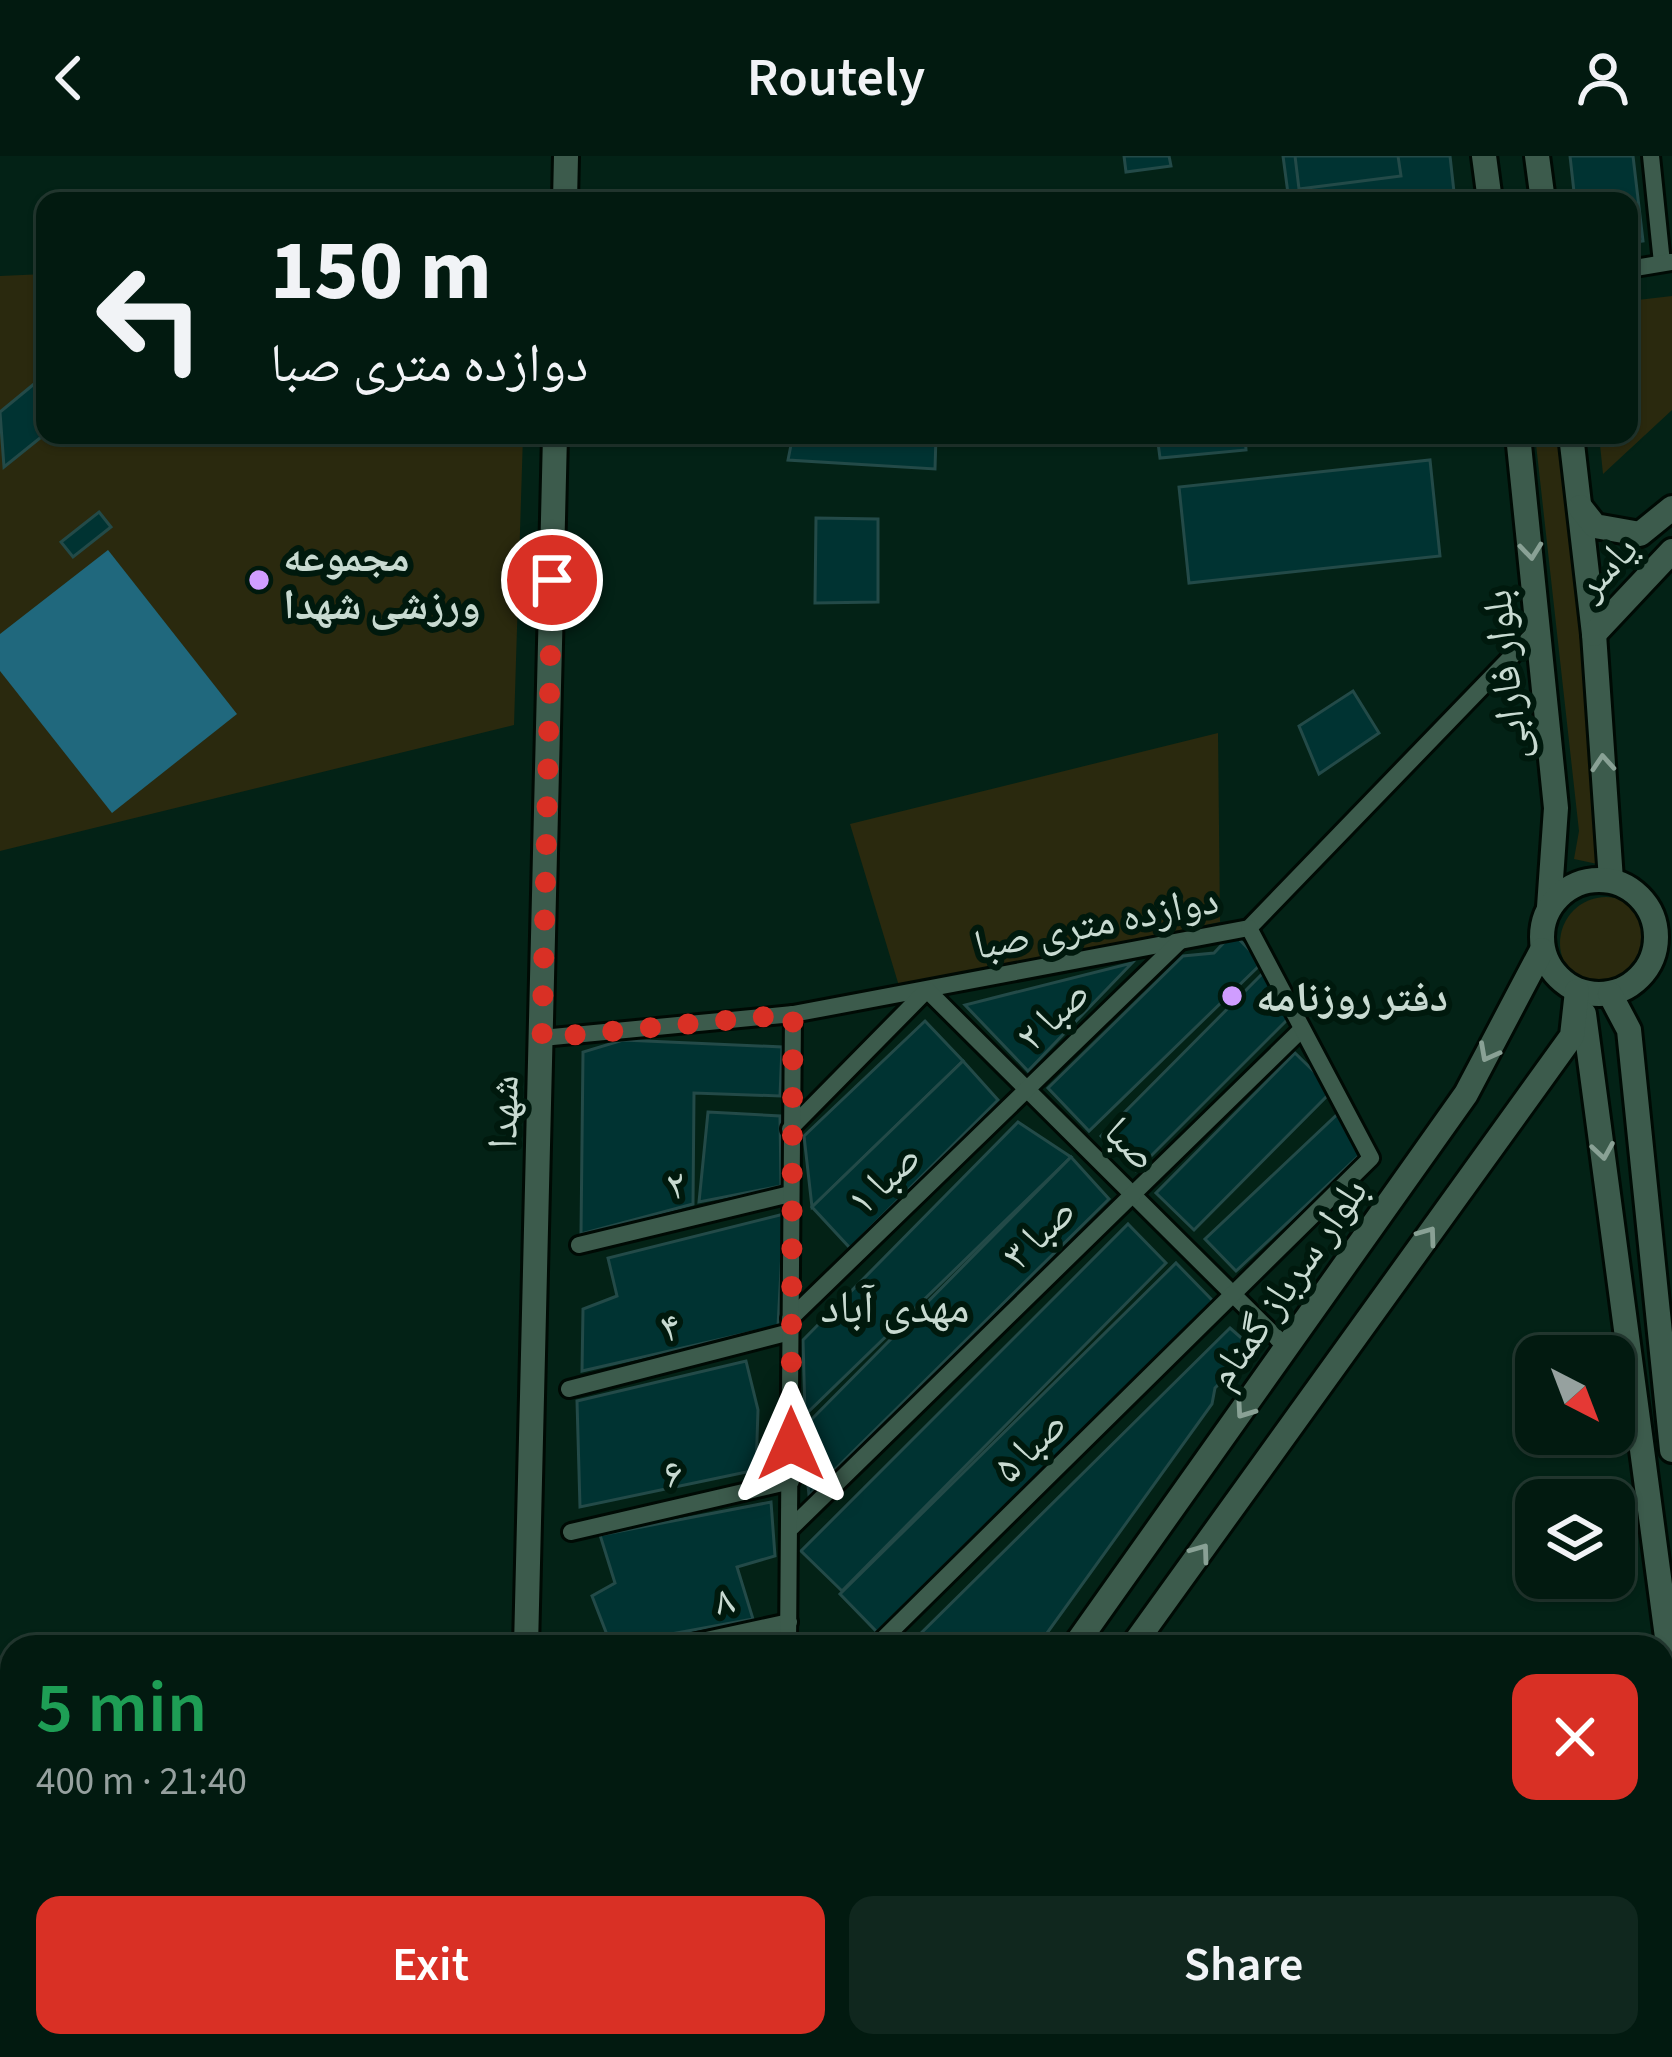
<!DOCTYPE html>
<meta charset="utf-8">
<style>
:root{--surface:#021a10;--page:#10271e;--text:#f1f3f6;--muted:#96a19f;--line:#233830;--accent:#d93025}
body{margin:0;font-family:"Source Sans 3","Noto Naskh Arabic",sans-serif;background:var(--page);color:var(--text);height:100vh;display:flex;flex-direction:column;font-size:45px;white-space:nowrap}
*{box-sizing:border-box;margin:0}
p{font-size:39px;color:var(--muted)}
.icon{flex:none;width:66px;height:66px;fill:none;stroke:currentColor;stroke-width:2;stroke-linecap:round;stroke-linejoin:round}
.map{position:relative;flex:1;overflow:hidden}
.sheet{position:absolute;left:0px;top:1479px;width:1674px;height:423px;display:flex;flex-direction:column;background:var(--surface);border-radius:36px 36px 0 0;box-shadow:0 3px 9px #0004,0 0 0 3px var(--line)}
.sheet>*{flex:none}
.hud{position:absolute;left:36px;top:36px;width:1602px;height:252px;border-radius:24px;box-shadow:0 3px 9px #0004,0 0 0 3px var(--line);background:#021a10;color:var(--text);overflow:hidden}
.needle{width:78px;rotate:138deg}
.tools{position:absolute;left:1515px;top:1179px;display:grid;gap:24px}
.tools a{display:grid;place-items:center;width:120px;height:120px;border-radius:24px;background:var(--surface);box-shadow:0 3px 9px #0004,0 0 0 3px var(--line);font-size:60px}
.pin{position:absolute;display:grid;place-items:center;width:102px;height:102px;color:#fff;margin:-51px;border:6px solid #fff;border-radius:50%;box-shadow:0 3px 12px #0007}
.me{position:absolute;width:132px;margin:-66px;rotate:0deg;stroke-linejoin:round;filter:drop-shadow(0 0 9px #0008)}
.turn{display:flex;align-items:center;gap:42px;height:252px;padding:0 36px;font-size:54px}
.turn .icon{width:156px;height:156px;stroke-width:2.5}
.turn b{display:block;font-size:84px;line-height:102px}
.round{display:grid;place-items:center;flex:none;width:126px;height:126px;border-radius:24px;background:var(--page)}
.summary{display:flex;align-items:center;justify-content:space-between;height:204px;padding:0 36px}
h1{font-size:72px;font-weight:600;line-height:90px;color:#1e9e55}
.primary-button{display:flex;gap:24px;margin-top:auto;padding:24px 36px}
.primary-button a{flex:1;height:138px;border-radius:24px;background:var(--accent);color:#fff;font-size:48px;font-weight:600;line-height:138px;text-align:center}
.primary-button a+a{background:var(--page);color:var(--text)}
header{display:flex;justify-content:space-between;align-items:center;height:156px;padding:0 36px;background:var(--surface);font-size:54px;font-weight:600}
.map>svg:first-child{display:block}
</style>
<header><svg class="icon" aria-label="back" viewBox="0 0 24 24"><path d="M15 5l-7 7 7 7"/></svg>Routely<svg class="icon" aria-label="person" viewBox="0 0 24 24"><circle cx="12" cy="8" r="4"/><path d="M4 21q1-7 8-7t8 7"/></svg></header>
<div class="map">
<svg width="1672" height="1901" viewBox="0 0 1672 1901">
<rect width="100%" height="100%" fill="#032216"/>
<g fill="#2a290e">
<polygon points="45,118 45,279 523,279 514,569 0,695 0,120"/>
<polygon points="1672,140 1672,254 1603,318 1599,279 1629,279 1629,145"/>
<polygon points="1535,279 1564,279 1604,672 1602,709 1574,703 1579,675"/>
<polygon points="1218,577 1220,766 899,830 850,668"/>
<circle cx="1606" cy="787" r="46"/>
</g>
<polygon fill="#20687d" points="108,394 237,558 112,657 0,515 0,478"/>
<g fill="#003332" stroke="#234a48" stroke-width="3">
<polygon points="1124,0 1169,0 1171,10 1126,16"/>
<polygon points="1283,0 1450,0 1455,45 1289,45"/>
<polygon points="1295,0 1398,0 1401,20 1299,33"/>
<polygon points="1570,0 1633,0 1643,85 1629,87 1629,45 1575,45"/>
<polygon points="45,219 45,278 4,311 0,256"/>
<polygon points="793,279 936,279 935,313 788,304"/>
<polygon points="1157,279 1245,279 1246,294 1160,302"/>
<polygon points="1430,304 1440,400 1189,427 1179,331"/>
<polygon points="99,356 111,371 73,401 61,386"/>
<polygon points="816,362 878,363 878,446 815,447"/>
<polygon points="1353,535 1379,577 1319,618 1299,570"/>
<polygon points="1233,777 1262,807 1089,975 1048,932 1183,800 1214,797"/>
<polygon points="1132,807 1028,915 965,849"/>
<polygon points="1266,814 1290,861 1136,1015 1101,980"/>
<polygon points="925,865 963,905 812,1051 804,980"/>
<polygon points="623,884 782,891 780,940 694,937 693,1048 581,1078 583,896"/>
<polygon points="1295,897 1333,934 1194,1074 1156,1037"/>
<polygon points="963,905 998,944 850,1092 812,1051"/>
<polygon points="1343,953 1366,993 1236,1115 1205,1083"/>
<polygon points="708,956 780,960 781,1030 699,1046"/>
<polygon points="1018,966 1071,1001 805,1259 803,1184"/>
<polygon points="1071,1001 1109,1043 809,1339 802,1273"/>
<polygon points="784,1058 778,1170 582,1215 583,1153 617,1140 608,1102"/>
<polygon points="1128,1068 1166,1107 842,1435 801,1395"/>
<polygon points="1176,1107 1213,1145 877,1476 840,1438"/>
<polygon points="1230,1172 1246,1186 1247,1200 1215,1232 1212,1248 1037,1491 907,1491"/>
<polygon points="746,1205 758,1254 756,1314 580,1351 577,1245"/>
<polygon points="771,1346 775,1400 737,1411 753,1463 611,1489 592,1440 615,1427 600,1379"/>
<rect x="588" y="1890" width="60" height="11"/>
</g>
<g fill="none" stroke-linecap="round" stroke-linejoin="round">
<g stroke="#000a04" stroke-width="22">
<g id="minor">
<polyline points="1651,0 1662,107"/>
<polyline points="1629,113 1671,106"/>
<polyline points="542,882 793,858 1249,772 1539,472"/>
<polyline points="790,973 927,834 1287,1192"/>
<polyline points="579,1089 790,1038"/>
<polyline points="790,1163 1179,786"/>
<polyline points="569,1233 790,1176"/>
<polyline points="792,1371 1301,874"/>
<polyline points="571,1376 791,1325"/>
<polyline points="674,1491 789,1466"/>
<polyline points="788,1491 793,858"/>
<polyline points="875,1491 1371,1002 1249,772"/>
</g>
</g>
<g stroke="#000a04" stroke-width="30">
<g id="secondary">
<polyline points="1484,0 1490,45"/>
<polyline points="1537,0 1543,45"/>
<polyline points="565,45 566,0"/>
<polyline points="1518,279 1556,652 1549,751"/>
<polyline points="1571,279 1594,478 1611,724"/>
<polyline points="1580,351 1595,370 1640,378 1672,352"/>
<polyline points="1594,478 1672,395"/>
<circle cx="1599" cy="781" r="57"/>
<polyline points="1610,838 1629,874 1672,1294"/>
<polyline points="1584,858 1672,1519"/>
<polyline points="526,1491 555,279"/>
<polyline points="1074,1491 1466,938 1542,794"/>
<polyline points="1132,1491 1572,880 1577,835"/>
<polyline points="521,1901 521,1890"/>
<polyline points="772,1901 780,1890"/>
<polyline points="836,1901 844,1890"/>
</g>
</g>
<use href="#minor" stroke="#3c5b4c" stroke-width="16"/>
<use href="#secondary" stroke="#3c5b4c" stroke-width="24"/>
</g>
<defs><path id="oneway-chevron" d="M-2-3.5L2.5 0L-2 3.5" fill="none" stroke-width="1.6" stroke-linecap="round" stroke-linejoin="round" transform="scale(3)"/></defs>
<g stroke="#89a195">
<use href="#oneway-chevron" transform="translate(1531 395) rotate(84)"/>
<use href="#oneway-chevron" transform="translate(1603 607) rotate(-94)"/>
<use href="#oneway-chevron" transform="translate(1488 897) rotate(118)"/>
<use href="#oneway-chevron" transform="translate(1603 995) rotate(81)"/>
<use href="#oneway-chevron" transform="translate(1428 1079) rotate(-54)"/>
<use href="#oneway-chevron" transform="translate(1244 1254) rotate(125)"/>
<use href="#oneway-chevron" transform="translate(1201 1396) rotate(-54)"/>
</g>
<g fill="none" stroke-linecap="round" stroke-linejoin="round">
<polyline stroke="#d93025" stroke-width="21" stroke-dasharray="0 37.8" points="552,424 542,882 793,858 791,1288"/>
</g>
<g fill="#d09dff" stroke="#00190d" stroke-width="4.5">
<circle cx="259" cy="424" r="12"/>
<circle cx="1232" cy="840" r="12"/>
</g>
<g text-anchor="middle" stroke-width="12" stroke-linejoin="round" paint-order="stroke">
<g font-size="42" font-weight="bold" fill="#c8dad1" stroke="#00190d" text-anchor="start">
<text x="283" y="415">مجموعه<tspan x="283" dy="48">ورزشی شهدا</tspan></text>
<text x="1256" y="855">دفتر روزنامه</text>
</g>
<g font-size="42" fill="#c8dad1" stroke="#00190d">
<text transform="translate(1605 410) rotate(-47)" y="15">یاسر</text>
<text transform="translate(1504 519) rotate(-96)" y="15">بلوار فارابی</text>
<text transform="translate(1096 765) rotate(-11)" y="15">دوازده متری صبا</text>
<text transform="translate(1052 858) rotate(-44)" y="15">صبا ۲</text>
<text transform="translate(502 956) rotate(-89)" y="15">شهدا</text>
<text transform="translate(1132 987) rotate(45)" y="15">صبا</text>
<text transform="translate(883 1022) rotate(-44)" y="15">صبا ۱</text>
<text transform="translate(676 1028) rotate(-14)" y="15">۲</text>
<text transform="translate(1038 1076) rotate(-45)" y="15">صبا ۳</text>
<text transform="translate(1286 1126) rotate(-55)" y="15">بلوار سرباز گمنام</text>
<text transform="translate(670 1170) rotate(-14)" y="15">۴</text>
<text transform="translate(1029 1289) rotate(-45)" y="15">صبا ۵</text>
<text transform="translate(673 1316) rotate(-13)" y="15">۶</text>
<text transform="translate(724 1443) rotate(-12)" y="15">۸</text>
</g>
<g font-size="45" fill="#c8dad1" stroke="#00190d">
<text x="895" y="1166">مهدی آباد</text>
</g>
</g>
</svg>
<div class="tools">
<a><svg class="needle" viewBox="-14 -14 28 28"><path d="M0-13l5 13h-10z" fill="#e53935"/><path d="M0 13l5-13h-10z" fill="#96a19f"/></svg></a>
<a><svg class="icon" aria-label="layers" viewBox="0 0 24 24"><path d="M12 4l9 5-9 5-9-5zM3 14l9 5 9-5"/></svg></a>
</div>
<div class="pin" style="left:552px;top:424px;background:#d93025"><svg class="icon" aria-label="arrive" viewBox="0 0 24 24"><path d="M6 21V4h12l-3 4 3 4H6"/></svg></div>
<svg class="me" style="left:791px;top:1288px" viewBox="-20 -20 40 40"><path d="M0-17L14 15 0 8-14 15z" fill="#d93025" stroke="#fff" stroke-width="4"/></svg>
<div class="hud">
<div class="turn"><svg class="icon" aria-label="left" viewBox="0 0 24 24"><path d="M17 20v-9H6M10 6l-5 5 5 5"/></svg><div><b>150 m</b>دوازده متری صبا</div></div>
</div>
<section class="sheet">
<div class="summary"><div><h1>5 min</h1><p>400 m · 21:40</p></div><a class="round" style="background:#d93025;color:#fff"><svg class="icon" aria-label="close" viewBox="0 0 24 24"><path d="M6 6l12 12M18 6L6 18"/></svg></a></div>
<div class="primary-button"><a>Exit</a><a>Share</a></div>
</section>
</div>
